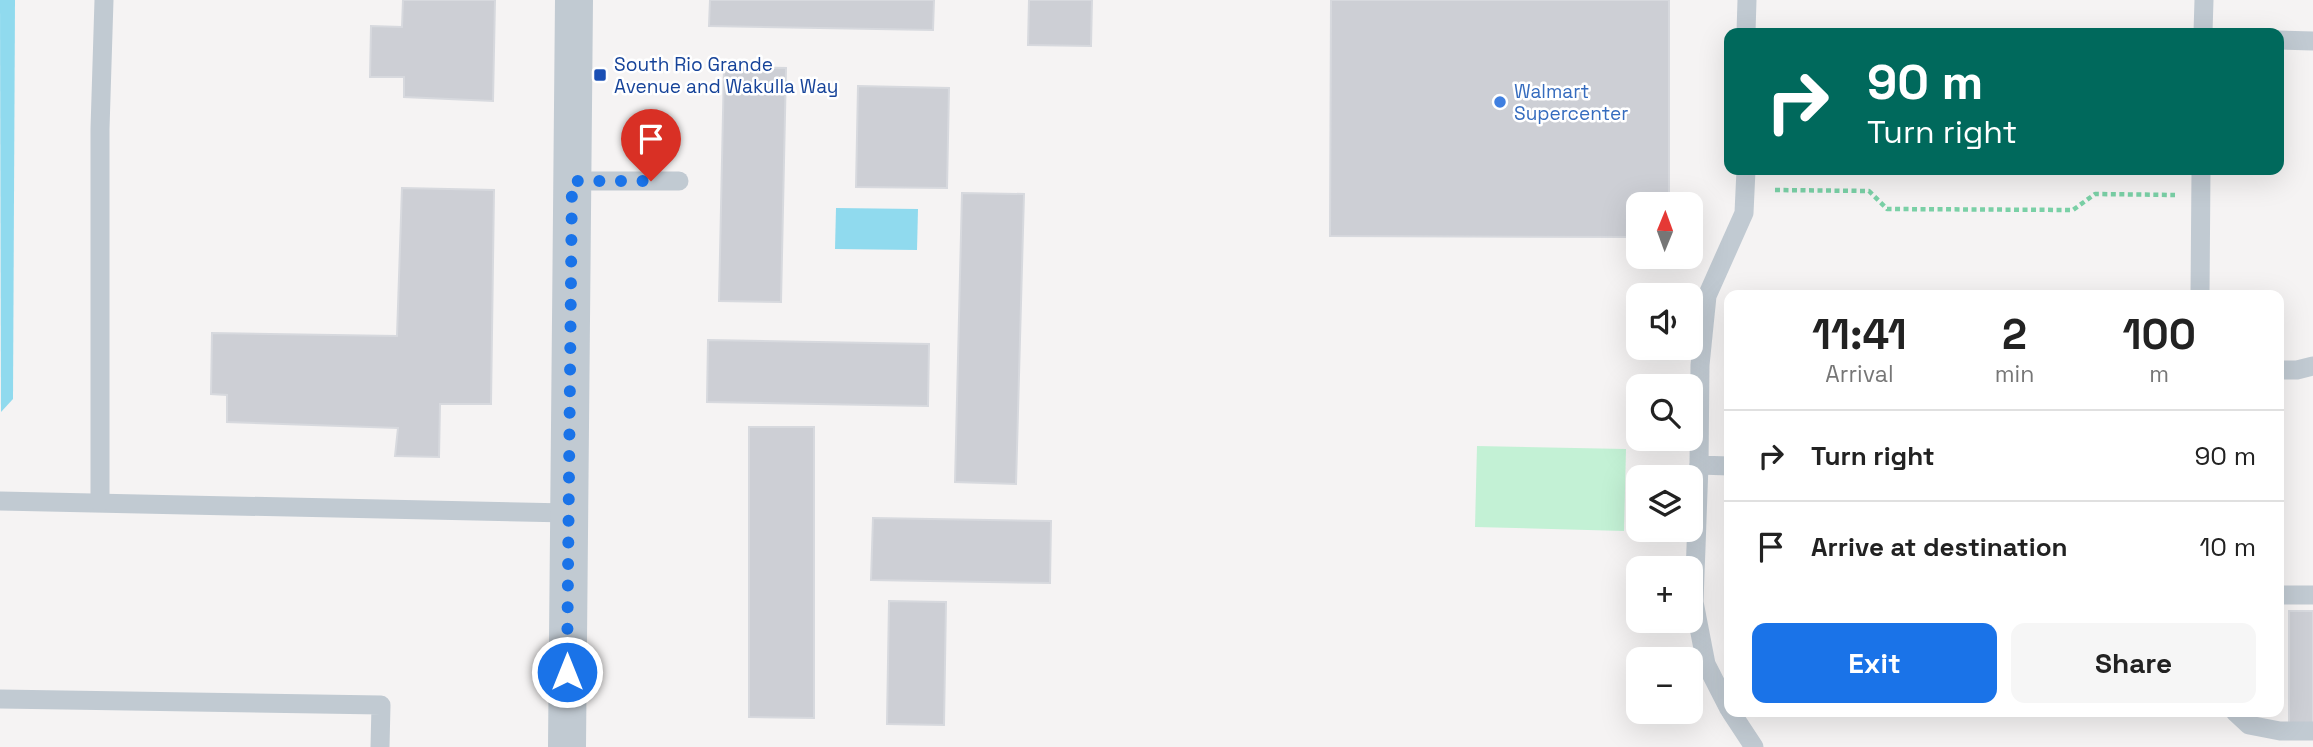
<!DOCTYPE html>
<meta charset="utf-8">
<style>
:root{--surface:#fff;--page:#f6f6f6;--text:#222;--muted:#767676;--line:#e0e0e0;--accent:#1a73e8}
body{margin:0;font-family:"Space Grotesk",sans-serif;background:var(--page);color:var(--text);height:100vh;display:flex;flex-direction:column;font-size:26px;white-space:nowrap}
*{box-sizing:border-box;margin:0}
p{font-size:23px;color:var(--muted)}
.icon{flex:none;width:38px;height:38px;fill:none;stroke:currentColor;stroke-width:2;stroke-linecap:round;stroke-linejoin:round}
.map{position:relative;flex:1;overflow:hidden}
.drawer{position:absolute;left:1724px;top:290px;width:560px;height:427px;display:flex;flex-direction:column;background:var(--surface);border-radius:14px;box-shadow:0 7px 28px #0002}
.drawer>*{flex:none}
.banner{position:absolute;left:1724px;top:28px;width:560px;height:147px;border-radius:14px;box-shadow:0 7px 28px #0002;background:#00695c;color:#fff;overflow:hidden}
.needle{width:46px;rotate:1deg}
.tools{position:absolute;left:1626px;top:192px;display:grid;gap:14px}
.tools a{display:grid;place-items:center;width:77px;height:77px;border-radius:14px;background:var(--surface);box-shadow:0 7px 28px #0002;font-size:35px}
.pin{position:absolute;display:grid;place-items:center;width:60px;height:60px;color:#fff;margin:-72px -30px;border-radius:50% 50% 50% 0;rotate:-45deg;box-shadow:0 0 7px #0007}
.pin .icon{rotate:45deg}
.me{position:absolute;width:77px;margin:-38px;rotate:0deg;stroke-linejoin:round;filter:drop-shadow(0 0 5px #0008)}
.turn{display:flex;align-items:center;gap:24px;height:147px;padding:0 28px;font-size:32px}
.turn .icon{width:91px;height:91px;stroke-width:2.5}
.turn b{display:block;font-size:49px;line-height:60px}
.eta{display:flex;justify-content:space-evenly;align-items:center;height:119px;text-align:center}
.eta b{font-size:42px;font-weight:600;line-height:49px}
.primary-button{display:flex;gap:14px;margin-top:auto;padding:14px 28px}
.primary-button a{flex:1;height:80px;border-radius:14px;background:var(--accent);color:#fff;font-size:28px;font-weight:600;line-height:80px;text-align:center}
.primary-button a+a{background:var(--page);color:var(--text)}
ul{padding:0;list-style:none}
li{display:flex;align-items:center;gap:21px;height:91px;padding:0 28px;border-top:2px solid var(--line)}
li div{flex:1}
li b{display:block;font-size:26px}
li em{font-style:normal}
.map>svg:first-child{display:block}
</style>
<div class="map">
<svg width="2313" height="747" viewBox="0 0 2313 747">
<rect width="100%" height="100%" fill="#f5f3f3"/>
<polygon fill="#c3f1d5" points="1477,446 1626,449 1624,531 1475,527"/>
<g fill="#90daee">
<polygon points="0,0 15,0 13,399 1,412"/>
<polygon points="836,208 918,209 917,250 835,249"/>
</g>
<g fill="#cdcfd5" stroke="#d7d9de" stroke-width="2">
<polygon points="403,0 495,0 493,101 404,97 404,77 370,77 371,26 402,27"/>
<polygon points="710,0 934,0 933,30 709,26"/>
<polygon points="1029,0 1092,0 1091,46 1028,45"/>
<polygon points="1331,0 1669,0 1669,205 1638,205 1638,237 1330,236"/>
<polygon points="724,67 786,68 781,302 719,301"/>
<polygon points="858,86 949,88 947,188 856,187"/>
<polygon points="402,188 494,190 491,404 440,404 439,457 395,456 398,428 227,422 227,395 211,394 212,333 397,336"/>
<polygon points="962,193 1024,194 1016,484 955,482"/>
<polygon points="708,340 929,344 928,406 707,402"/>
<polygon points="749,427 814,427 814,718 749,717"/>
<polygon points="873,518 1051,521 1050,583 871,580"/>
<polygon points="889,601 946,602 944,725 887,724"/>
<rect x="2289" y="611" width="24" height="116"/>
</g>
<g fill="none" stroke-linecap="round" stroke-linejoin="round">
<polyline stroke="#7ad0a6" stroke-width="4.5" stroke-dasharray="5 3.5" stroke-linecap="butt" points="1775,190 1869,191 1887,209 2073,210 2095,194 2175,195"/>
<g stroke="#c1cad2" stroke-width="19">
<polyline points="1746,33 1747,0"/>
<polyline points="2203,33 2204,0"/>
<polyline points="2278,40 2313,41"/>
<polyline points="572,181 679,181"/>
<polyline points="2200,296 2201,170"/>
<polyline points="2278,370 2297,370 2313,366"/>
<polyline points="1699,465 1694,602 1706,664 1729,709"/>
<polyline points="1729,466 1699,465 1700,365 1707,296 1744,213 1746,170"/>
<polyline points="0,501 568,513"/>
<polyline points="100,502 100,129 104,0"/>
<polyline points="2278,595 2313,595"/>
<polyline points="0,699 381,705 380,747"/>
<polyline points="1731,712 1754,747"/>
<polyline points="2235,712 2249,725 2280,731 2313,731"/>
</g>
<polyline stroke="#c1cad2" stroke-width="38" points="567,747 574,0"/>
</g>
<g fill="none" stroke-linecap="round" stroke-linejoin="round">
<polyline stroke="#1a73e8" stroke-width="12" stroke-dasharray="0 21.6" points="567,672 572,181 651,181"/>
</g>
<rect fill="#1a4fb4" stroke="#fff" stroke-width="2.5" x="593" y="68" width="14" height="14" rx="3.5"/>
<circle fill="#3f7fe0" stroke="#fff" stroke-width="2.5" cx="1500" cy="102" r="7"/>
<g text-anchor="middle" stroke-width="5" stroke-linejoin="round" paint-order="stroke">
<g font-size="19" fill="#164399" stroke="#fff" text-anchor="start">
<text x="614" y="71">South Rio Grande<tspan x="614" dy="22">Avenue and Wakulla Way</tspan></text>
</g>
<g font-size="19" fill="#366cbe" stroke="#fff" text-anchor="start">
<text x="1514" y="98">Walmart<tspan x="1514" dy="22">Supercenter</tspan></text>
</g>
</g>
</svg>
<div class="tools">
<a><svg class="needle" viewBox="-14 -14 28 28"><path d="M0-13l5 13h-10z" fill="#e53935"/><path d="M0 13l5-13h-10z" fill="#767676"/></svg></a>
<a><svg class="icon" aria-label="sound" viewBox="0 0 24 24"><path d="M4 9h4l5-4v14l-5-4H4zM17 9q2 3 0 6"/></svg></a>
<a><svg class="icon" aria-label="search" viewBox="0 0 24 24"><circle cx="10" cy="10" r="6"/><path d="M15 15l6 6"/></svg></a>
<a><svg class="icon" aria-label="layers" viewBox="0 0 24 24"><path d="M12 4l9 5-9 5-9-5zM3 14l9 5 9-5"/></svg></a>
<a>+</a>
<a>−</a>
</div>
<div class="pin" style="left:651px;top:181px;background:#d93025"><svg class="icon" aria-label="arrive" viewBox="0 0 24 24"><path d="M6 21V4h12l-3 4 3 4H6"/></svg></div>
<svg class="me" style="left:567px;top:672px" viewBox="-20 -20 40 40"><circle r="17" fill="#1a73e8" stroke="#fff" stroke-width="3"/><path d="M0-11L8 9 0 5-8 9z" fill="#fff"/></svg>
<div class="banner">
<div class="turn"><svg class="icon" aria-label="right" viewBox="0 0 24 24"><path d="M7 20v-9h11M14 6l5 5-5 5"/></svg><div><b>90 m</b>Turn right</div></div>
</div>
<section class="drawer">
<div class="eta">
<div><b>11:41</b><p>Arrival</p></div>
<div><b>2</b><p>min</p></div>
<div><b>100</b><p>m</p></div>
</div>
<ul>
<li><svg class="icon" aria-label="right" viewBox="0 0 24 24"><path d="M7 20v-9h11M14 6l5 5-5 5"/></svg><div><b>Turn right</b></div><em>90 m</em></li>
<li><svg class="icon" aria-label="arrive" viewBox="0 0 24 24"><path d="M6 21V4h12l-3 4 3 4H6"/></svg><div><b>Arrive at destination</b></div><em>10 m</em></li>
</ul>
<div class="primary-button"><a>Exit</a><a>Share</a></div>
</section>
</div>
